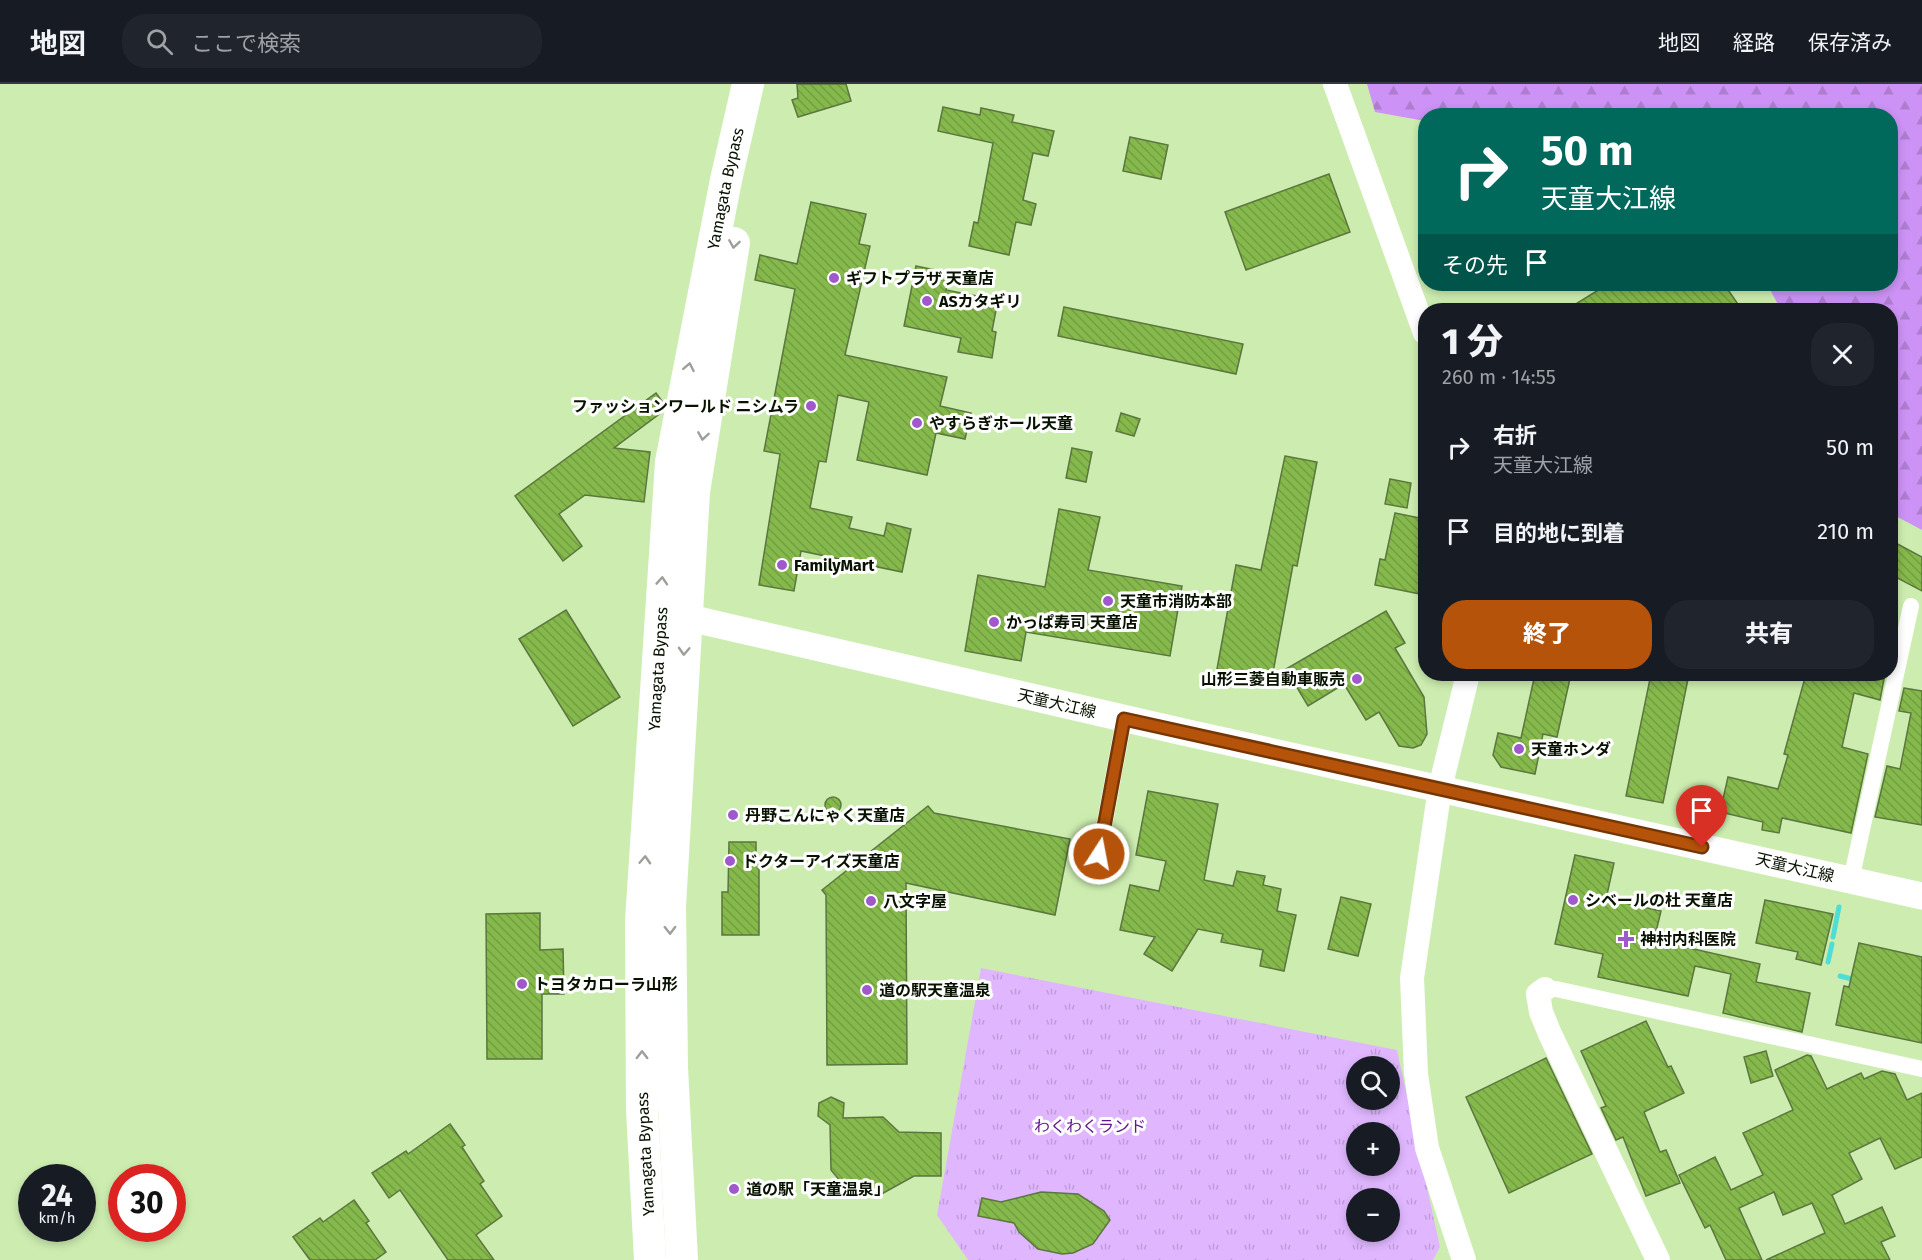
<!DOCTYPE html>
<html lang="ja">
<meta charset="utf-8">
<style>
:root{--surface:#171b24;--page:#20242c;--text:#f1f3f6;--muted:#9ea1a6;--line:#363941;--accent:#b45309}
body{margin:0;font-family:"Fira Sans","Noto Sans JP",sans-serif;background:var(--page);color:var(--text);height:100vh;display:flex;flex-direction:column;font-size:22px;white-space:nowrap}
*{box-sizing:border-box;margin:0}
p{font-size:20px;color:var(--muted)}
.icon{flex:none;width:33px;height:33px;fill:none;stroke:currentColor;stroke-width:2;stroke-linecap:round;stroke-linejoin:round}
.map{position:relative;flex:1;overflow:hidden}
.sheet{position:absolute;left:1418px;top:219px;width:480px;height:378px;display:flex;flex-direction:column;background:var(--surface);border-radius:24px;box-shadow:0 3px 9px #0003}
.sheet>*{flex:none}
.guide{position:absolute;left:1418px;top:24px;width:480px;height:183px;border-radius:24px;box-shadow:0 3px 9px #0003;background:#00695c;color:#fff;overflow:hidden}
.controls{position:absolute;left:1346px;top:972px;display:grid;gap:12px}
.controls a{display:grid;place-items:center;width:54px;height:54px;border-radius:50%;background:var(--surface);box-shadow:0 3px 9px #0003;font-size:30px}
.speed{position:absolute;left:18px;top:1080px;display:flex;gap:12px;font-size:30px;font-weight:700;text-align:center}
.speed>*{display:grid;place-content:center;width:78px;height:78px;border-radius:50%;background:var(--surface);box-shadow:0 3px 9px #0003;line-height:1}
.speed small{font-size:15px;font-weight:400}
.speed .limit{border:9px solid #d22;background:#fff;color:#111}
.pin{position:absolute;display:grid;place-items:center;width:51px;height:51px;color:#fff;margin:-62px -26px;border-radius:50% 50% 50% 0;rotate:-45deg;box-shadow:0 0 6px #0007}
.pin .icon{rotate:45deg}
.me{position:absolute;width:66px;margin:-33px;rotate:11deg;stroke-linejoin:round;filter:drop-shadow(0 0 4px #0008)}
.turn{display:flex;align-items:center;gap:21px;height:126px;padding:0 24px;font-size:27px}
.turn .icon{width:78px;height:78px;stroke-width:2.5}
.turn b{display:block;font-size:42px;line-height:51px}
.then{display:flex;align-items:center;height:57px;padding:0 24px;background:#0003;gap:12px;font-size:22px}
.round{display:grid;place-items:center;flex:none;width:63px;height:63px;border-radius:24px;background:var(--page)}
.head{display:flex;align-items:center;justify-content:space-between;height:102px;padding:0 24px}
h1{font-size:36px;font-weight:800;line-height:45px}
.action{display:flex;gap:12px;margin-top:auto;padding:12px 24px}
.action a{flex:1;height:69px;border-radius:24px;background:var(--accent);color:#fff;font-size:24px;font-weight:800;line-height:69px;text-align:center}
.action a+a{background:var(--page);color:var(--text)}
ul{padding:0;list-style:none}
li{display:flex;align-items:center;gap:18px;height:84px;padding:0 24px}
li div{flex:1}
li b{display:block;font-size:22px}
li em{font-style:normal}
header{display:flex;align-items:center;gap:36px;box-sizing:border-box;height:84px;padding:0 30px;background:var(--surface);border-bottom:2px solid var(--line)}
header strong{font-size:28px}
nav{display:flex;gap:33px;margin-inline-start:auto;font-size:21px}
.search{width:420px;height:54px;background:var(--page);display:flex;align-items:center;gap:15px;box-sizing:border-box;padding:0 21px;border-radius:24px;color:var(--muted);font-size:22px}
.map>svg:first-child{display:block}
</style>
<header>
<strong>地図</strong>
<div class="search"><svg class="icon" aria-label="search" viewBox="0 0 24 24"><circle cx="10" cy="10" r="6"/><path d="M15 15l6 6"/></svg>ここで検索</div>
<nav><a>地図</a><a>経路</a><a>保存済み</a></nav>
</header>
<div class="map">
<svg width="1922" height="1176" viewBox="0 0 1922 1176">
<defs>
<pattern id="forest-firs" width="22" height="20" patternUnits="userSpaceOnUse" patternTransform="scale(1.5)"><rect width="22" height="20" fill="#cc92f5"/><path d="M5 1l3.5 6h-7zM16 11l3.5 6h-7z" fill="#ae7dd0"/></pattern>
<pattern id="park-tufts" width="24" height="20" patternUnits="userSpaceOnUse" patternTransform="scale(1.5)"><rect width="24" height="20" fill="#e0b7ff"/><path d="M3 7l-1-3M5 7V3M7 7l1-3M15 17l-1-3M17 17v-4M19 17l1-3" fill="none" stroke="#bf9cd9"/></pattern>
<pattern id="building-back-hatch" width="6" height="6" patternUnits="userSpaceOnUse" patternTransform="scale(1.5)"><rect width="6" height="6" fill="#86b94c"/><path d="M-1 5l2 2M0 0l6 6M5-1l2 2" fill="none" stroke="#729e41"/></pattern>
</defs>
<rect width="100%" height="100%" fill="#cdedb0"/>
<polygon fill="url(#forest-firs)" points="1367,0 1922,0 1922,446 1890,429 1890,226 1781,226 1767,200 1890,200 1890,32 1425,32 1425,37 1375,28"/>
<path fill="url(#park-tufts)" fill-rule="evenodd" d="M 981,884 L 1397,966 L 1440,1163 L 1433,1176 L 968,1176 L 937,1131 ZM 1356,982 L 1389,982 L 1389,1016 L 1356,1016 ZM 1356,1048 L 1389,1048 L 1389,1082 L 1356,1082 ZM 1356,1114 L 1389,1114 L 1389,1148 L 1356,1148 Z"/>
<g fill="none" stroke-linecap="round" stroke-linejoin="round">
<g stroke="#50ddd6" stroke-width="5">
<polyline points="1833,853 1839,823"/>
<polyline points="1828,878 1832,860"/>
<polyline points="1840,892 1856,896"/>
</g>
</g>
<g fill="url(#building-back-hatch)" stroke="#5b763f" stroke-width="1.5">
<polygon points="797,0 846,0 851,17 798,33 792,16 798,14"/>
<polygon points="943,23 980,31 981,24 1014,31 1012,38 1054,47 1048,72 1033,69 1023,116 1036,120 1031,141 1016,138 1009,171 969,162 974,138 978,139 993,59 938,47"/>
<polygon points="1130,53 1168,61 1161,95 1123,87"/>
<polygon points="1329,90 1350,148 1246,186 1225,128"/>
<polygon points="811,118 866,130 859,160 870,162 845,271 947,293 940,322 971,329 965,355 936,349 927,391 857,376 869,318 838,311 826,378 819,377 810,424 852,433 849,444 884,452 887,439 911,445 902,488 801,467 794,507 759,501 780,370 764,367 795,205 755,196 760,171 797,180"/>
<polygon points="916,182 950,189 946,206 998,216 992,247 996,248 992,274 958,268 961,254 904,242"/>
<polygon points="1608,200 1724,200 1742,226 1630,226 1625,220 1615,226 1566,226"/>
<polygon points="1064,223 1243,260 1236,290 1058,252"/>
<polygon points="656,309 664,320 662,328 614,364 650,368 644,418 585,411 559,430 582,462 563,477 515,412"/>
<polygon points="1121,329 1140,335 1134,352 1116,347"/>
<polygon points="1072,364 1092,368 1086,398 1066,394"/>
<polygon points="1285,372 1317,378 1297,482 1293,481 1272,594 1217,585 1236,481 1261,486"/>
<polygon points="1390,395 1411,399 1407,424 1385,420"/>
<polygon points="1059,425 1100,433 1088,486 1182,502 1170,572 1026,548 1021,577 965,567 978,491 1045,503"/>
<polygon points="1395,429 1425,435 1425,511 1375,501 1380,475 1385,476"/>
<polygon points="1890,456 1922,473 1922,507 1890,490"/>
<polygon points="566,526 620,613 573,642 519,555"/>
<polygon points="1386,527 1405,559 1395,564 1424,613 1427,650 1421,661 1413,664 1399,662 1379,628 1366,636 1344,600 1308,622 1286,585"/>
<polygon points="1535,590 1571,590 1557,653 1543,650 1535,690 1501,683 1493,671 1498,649 1521,654"/>
<polygon points="1651,590 1689,590 1663,719 1626,712"/>
<polygon points="1806,590 1885,590 1880,616 1854,609 1842,663 1868,670 1851,749 1782,734 1779,749 1762,746 1763,738 1720,728 1728,693 1778,705 1788,671 1784,670"/>
<polygon points="1904,604 1922,607 1922,741 1875,733 1887,682 1900,685 1911,629 1899,627"/>
<polygon points="1148,707 1218,720 1204,796 1233,802 1237,787 1265,792 1263,801 1281,805 1277,827 1296,831 1284,887 1260,882 1263,866 1221,858 1223,850 1198,845 1172,887 1144,870 1155,853 1120,846 1130,801 1159,807 1166,777 1136,771"/>
<circle cx="833" cy="721" r="8"/>
<polygon points="928,722 934,729 1070,755 1055,831 906,799 907,980 827,981 826,811 822,806"/>
<polygon points="729,758 756,758 756,773 759,773 759,851 722,851 722,808 728,808"/>
<polygon points="1575,771 1614,779 1606,815 1661,827 1654,856 1760,880 1756,898 1810,909 1802,948 1723,929 1731,890 1695,882 1688,912 1598,893 1603,870 1555,860"/>
<polygon points="1341,813 1371,820 1358,872 1328,865"/>
<polygon points="1765,816 1833,830 1821,881 1796,875 1798,868 1756,859"/>
<polygon points="540,829 540,866 563,865 564,910 542,910 542,975 487,975 486,830"/>
<polygon points="1859,859 1922,873 1922,959 1836,941 1844,902 1849,903"/>
<polygon points="1646,937 1668,983 1671,982 1684,1009 1644,1028 1660,1068 1666,1066 1680,1099 1646,1112 1623,1053 1616,1056 1601,1024 1606,1022 1581,967"/>
<polygon points="1766,967 1773,992 1751,999 1744,973"/>
<polygon points="1807,971 1811,972 1827,1005 1861,989 1864,995 1882,987 1895,990 1907,1016 1922,1009 1922,1073 1895,1085 1880,1054 1849,1069 1862,1095 1832,1111 1845,1140 1882,1123 1895,1152 1881,1158 1890,1176 1766,1176 1825,1149 1812,1119 1783,1131 1774,1108 1739,1124 1762,1176 1726,1176 1710,1141 1705,1144 1679,1091 1715,1073 1731,1106 1763,1091 1743,1049 1793,1026 1775,986"/>
<polygon points="1546,974 1592,1070 1509,1109 1466,1013"/>
<polygon points="831,1013 844,1019 843,1034 883,1033 899,1048 941,1049 941,1092 914,1092 878,1112 851,1110 831,1086 830,1041 818,1032 819,1019"/>
<polygon points="450,1040 465,1061 462,1063 484,1097 480,1100 502,1132 476,1151 494,1176 448,1176 400,1106 389,1114 372,1089 406,1067 408,1070"/>
<polygon points="1041,1108 1078,1110 1104,1127 1110,1136 1093,1160 1073,1169 1062,1170 1038,1165 1019,1148 1014,1139 978,1132 982,1114 1001,1118"/>
<polygon points="354,1116 369,1137 366,1139 386,1168 375,1176 310,1176 293,1153 320,1134 323,1138"/>
</g>
<g fill="none" stroke-linecap="round" stroke-linejoin="round">
<g stroke="#fff" stroke-width="16">
<polyline points="1099,770 1124,635"/>
<polyline points="1851,796 1911,522"/>
<polyline points="1545,905 1556,905 1922,985"/>
</g>
<g stroke="#fff" stroke-width="24">
<polyline points="1335,0 1425,249"/>
<polyline points="1545,905 1538,910 1541,928 1550,950 1658,1176"/>
<polyline points="1464,1176 1427,1064 1416,990 1412,894 1440,704 1468,590"/>
</g>
<polyline stroke="#fff" stroke-width="27" points="685,533 1179,647 1922,812"/>
<g stroke="#fff" stroke-width="32">
<path id="s1" d="M 650,1176 L 642,1025 L 641,837 L 671,378 L 726,96 L 748,0"/>
<polyline points="682,1176 672,984 670,822 694,408 734,159"/>
</g>
</g>
<defs><path id="oneway-chevron" d="M-2-3.5L2.5 0L-2 3.5" fill="none" stroke-width="1.6" stroke-linecap="round" stroke-linejoin="round" transform="scale(1.5)"/></defs>
<g stroke="#9ca099">
<use href="#oneway-chevron" transform="translate(734 160) rotate(99)"/>
<use href="#oneway-chevron" transform="translate(689 283) rotate(-79)"/>
<use href="#oneway-chevron" transform="translate(703 352) rotate(99)"/>
<use href="#oneway-chevron" transform="translate(662 497) rotate(-86)"/>
<use href="#oneway-chevron" transform="translate(684 567) rotate(93)"/>
<use href="#oneway-chevron" transform="translate(645 776) rotate(-87)"/>
<use href="#oneway-chevron" transform="translate(670 846) rotate(89)"/>
<use href="#oneway-chevron" transform="translate(642 971) rotate(-90)"/>
</g>
<g fill="none" stroke-linecap="round" stroke-linejoin="round">
<g stroke="#753606" stroke-width="15">
<polyline id="route" points="1099,770 1124,635 1702,763"/>
</g>
<use href="#route" stroke="#b45309" stroke-width="10"/>
</g>
<g fill="#a059cd" stroke="#fff" stroke-width="2">
<circle cx="834" cy="194" r="6"/>
<circle cx="927" cy="217" r="6"/>
<circle cx="811" cy="322" r="6"/>
<circle cx="917" cy="339" r="6"/>
<circle cx="782" cy="481" r="6"/>
<circle cx="1108" cy="517" r="6"/>
<circle cx="994" cy="538" r="6"/>
<circle cx="1357" cy="595" r="6"/>
<circle cx="1519" cy="665" r="6"/>
<circle cx="733" cy="731" r="6"/>
<circle cx="730" cy="777" r="6"/>
<circle cx="1573" cy="816" r="6"/>
<circle cx="871" cy="817" r="6"/>
<path d="M1623 846h6v6h6v6h-6v6h-6v-6h-6v-6h6z"/>
<circle cx="522" cy="900" r="6"/>
<circle cx="867" cy="906" r="6"/>
<circle cx="734" cy="1105" r="6"/>
</g>
<g text-anchor="middle" stroke-width="6" stroke-linejoin="round" paint-order="stroke">
<g font-size="16" fill="#081201" stroke="#fff">
<text dy="6" stroke="none"><textPath href="#s1" startOffset="1078">Yamagata Bypass</textPath></text>
<text dy="6" stroke="none"><textPath href="#s1" startOffset="592">Yamagata Bypass</textPath></text>
<text transform="translate(1057 619) rotate(13)" y="6">天童大江線</text>
<text transform="translate(1795 783) rotate(13)" y="6">天童大江線</text>
<text transform="translate(645 1070) rotate(-93)" y="6">Yamagata Bypass</text>
</g>
<g font-size="16" font-weight="bold" fill="#081201" stroke="#fff" text-anchor="start">
<text x="846" y="200">ギフトプラザ 天童店</text>
<text x="939" y="223">ASカタギリ</text>
<text x="799" y="328" text-anchor="end">ファッションワールド ニシムラ</text>
<text x="929" y="345">やすらぎホール天童</text>
<text x="794" y="487">FamilyMart</text>
<text x="1120" y="523">天童市消防本部</text>
<text x="1006" y="544">かっぱ寿司 天童店</text>
<text x="1345" y="601" text-anchor="end">山形三菱自動車販売</text>
<text x="1531" y="671">天童ホンダ</text>
<text x="745" y="737">丹野こんにゃく天童店</text>
<text x="742" y="783">ドクターアイズ天童店</text>
<text x="1585" y="822">シベールの杜 天童店</text>
<text x="883" y="823">八文字屋</text>
<text x="1640" y="861">神村内科医院</text>
<text x="534" y="906">トヨタカローラ山形</text>
<text x="879" y="912">道の駅天童温泉</text>
<text x="746" y="1111">道の駅「天童温泉」</text>
</g>
<g font-size="16" fill="#64178c" stroke="#fff">
<text x="1090" y="1048">わくわくランド</text>
</g>
</g>
</svg>
<div class="controls">
<a><svg class="icon" aria-label="search" viewBox="0 0 24 24"><circle cx="10" cy="10" r="6"/><path d="M15 15l6 6"/></svg></a>
<a>+</a>
<a>−</a>
</div>
<div class="speed"><div>24<small>km/h</small></div><div class="limit">30</div></div>
<div class="pin" style="left:1702px;top:763px;background:#d93025"><svg class="icon" aria-label="arrive" viewBox="0 0 24 24"><path d="M6 21V4h12l-3 4 3 4H6"/></svg></div>
<svg class="me" style="left:1099px;top:770px" viewBox="-20 -20 40 40"><circle r="17" fill="#b45309" stroke="#fff" stroke-width="3"/><path d="M0-11L8 9 0 5-8 9z" fill="#fff"/></svg>
<div class="guide">
<div class="turn"><svg class="icon" aria-label="right" viewBox="0 0 24 24"><path d="M7 20v-9h11M14 6l5 5-5 5"/></svg><div><b>50 m</b>天童大江線</div></div>
<div class="then">その先<svg class="icon" aria-label="arrive" viewBox="0 0 24 24"><path d="M6 21V4h12l-3 4 3 4H6"/></svg></div>
</div>
<section class="sheet">
<div class="head"><div><h1>1 分</h1><p>260 m · 14:55</p></div><a class="round"><svg class="icon" aria-label="close" viewBox="0 0 24 24"><path d="M6 6l12 12M18 6L6 18"/></svg></a></div>
<ul>
<li><svg class="icon" aria-label="right" viewBox="0 0 24 24"><path d="M7 20v-9h11M14 6l5 5-5 5"/></svg><div><b>右折</b><p>天童大江線</p></div><em>50 m</em></li>
<li><svg class="icon" aria-label="arrive" viewBox="0 0 24 24"><path d="M6 21V4h12l-3 4 3 4H6"/></svg><div><b>目的地に到着</b></div><em>210 m</em></li>
</ul>
<div class="action"><a>終了</a><a>共有</a></div>
</section>
</div>
